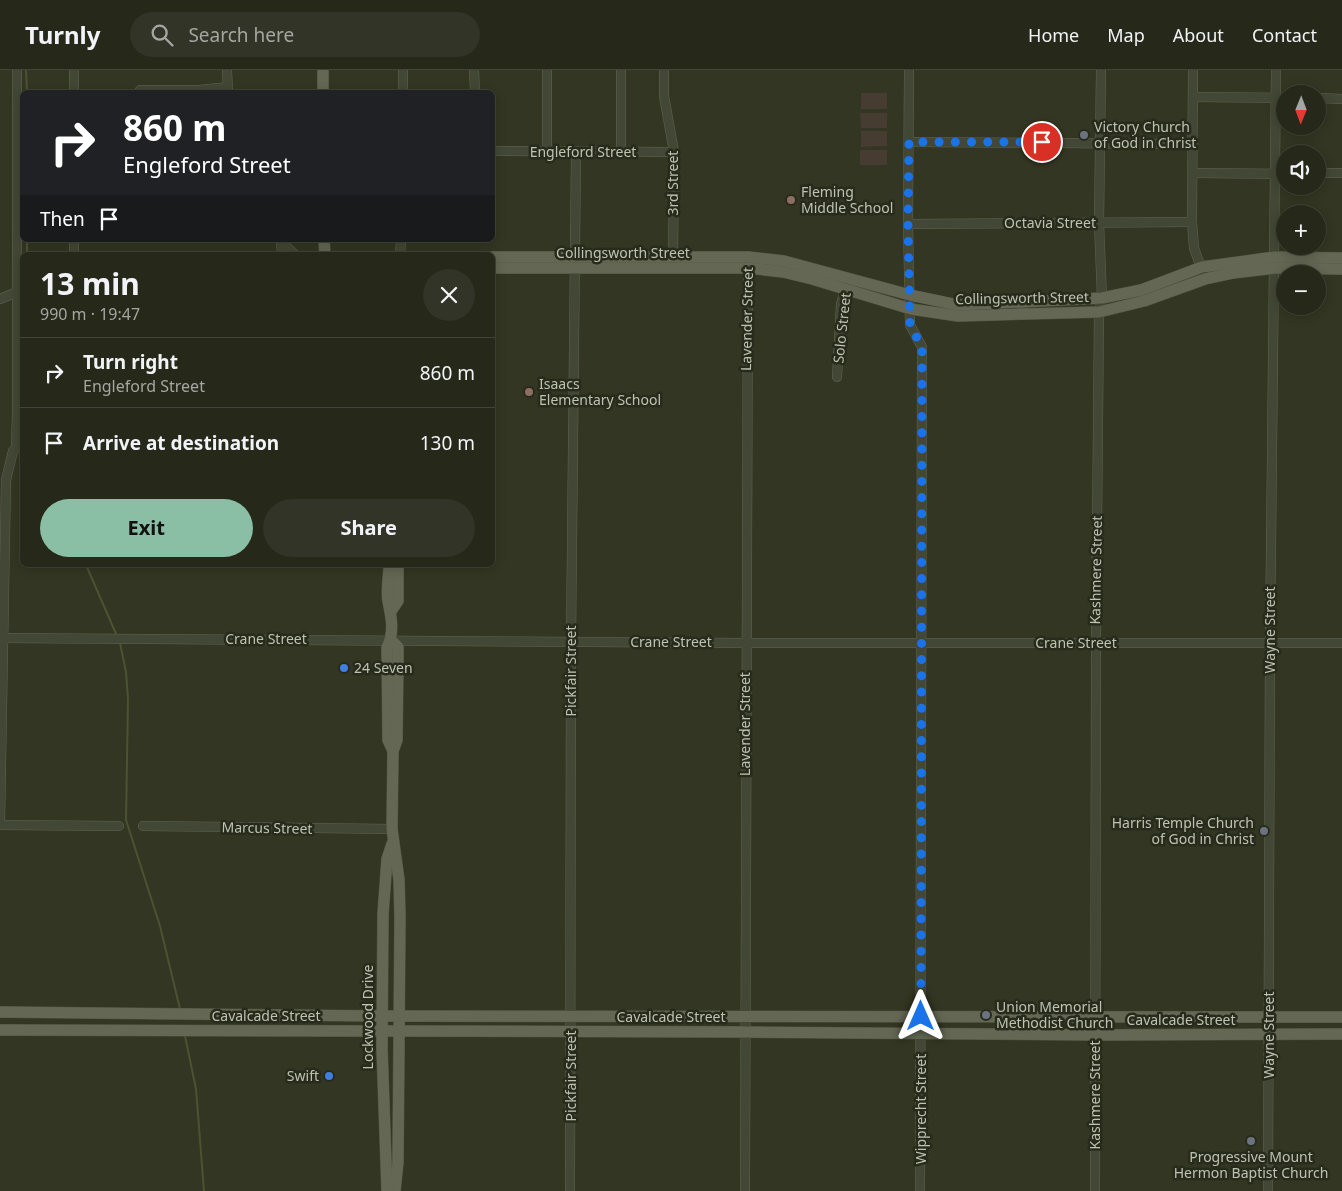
<!DOCTYPE html>
<meta charset="utf-8">
<style>
:root{--surface:#26281a;--page:#323427;--text:#f1f3f6;--muted:#a4a6a2;--line:#424439;--accent:#8abfa5}
body{margin:0;font-family:"Noto Sans",sans-serif;background:var(--page);color:var(--text);height:100vh;display:flex;flex-direction:column;font-size:19px;white-space:nowrap}
*{box-sizing:border-box;margin:0}
p{font-size:16px;color:var(--muted)}
.icon{flex:none;width:28px;height:28px;fill:none;stroke:currentColor;stroke-width:2;stroke-linecap:round;stroke-linejoin:round}
.map{position:relative;flex:1;overflow:hidden}
.panel{position:absolute;left:20px;top:182px;width:475px;height:315px;display:flex;flex-direction:column;background:var(--surface);border-radius:8px;box-shadow:0 2px 12px #0003,0 0 0 1px var(--line)}
.panel>*{flex:none}
.guide{position:absolute;left:20px;top:20px;width:475px;height:152px;border-radius:8px;box-shadow:0 2px 12px #0003,0 0 0 1px var(--line);background:#202124;color:#fff;overflow:hidden}
.needle{width:32px;rotate:181deg}
.controls{position:absolute;left:1276px;top:15px;display:grid;gap:10px}
.controls a{display:grid;place-items:center;width:50px;height:50px;border-radius:50%;background:var(--surface);box-shadow:0 2px 12px #0003,0 0 0 1px var(--line);font-size:25px}
.pin{position:absolute;display:grid;place-items:center;width:42px;height:42px;color:#fff;margin:-21px;border:2px solid #fff;border-radius:50%;box-shadow:0 1px 5px #0007}
.me{position:absolute;width:55px;margin:-28px;rotate:0deg;stroke-linejoin:round;filter:drop-shadow(0 0 4px #0008)}
.turn{display:flex;align-items:center;gap:18px;height:105px;padding:0 20px;font-size:22px}
.turn .icon{width:65px;height:65px;stroke-width:2.5}
.turn b{display:block;font-size:35px;line-height:42px}
.then{display:flex;align-items:center;height:48px;padding:0 20px;background:#0003;gap:10px;font-size:19px}
.round{display:grid;place-items:center;flex:none;width:52px;height:52px;border-radius:26px;background:var(--page)}
.headline{display:flex;align-items:center;justify-content:space-between;height:85px;padding:0 20px}
h1{font-size:30px;font-weight:700;line-height:38px}
.button{display:flex;gap:10px;margin-top:auto;padding:10px 20px}
.button a{flex:1;height:58px;border-radius:30px;background:var(--accent);color:#111;font-size:20px;font-weight:700;line-height:58px;text-align:center}
.button a+a{background:var(--page);color:var(--text)}
ul{padding:0;list-style:none}
li{display:flex;align-items:center;gap:15px;height:70px;padding:0 20px;border-top:1px solid var(--line)}
li div{flex:1}
li b{display:block;font-size:19px}
li em{font-style:normal}
header{display:flex;align-items:center;gap:30px;box-sizing:border-box;height:70px;padding:0 25px;background:var(--surface);border-bottom:1px solid var(--line)}
header strong{font-size:24px}
nav{display:flex;gap:28px;margin-inline-start:auto;font-size:18px}
.search{width:350px;height:45px;background:var(--page);display:flex;align-items:center;gap:12px;box-sizing:border-box;padding:0 18px;border-radius:28px;color:var(--muted);font-size:19px}
.map>svg:first-child{display:block}
</style>
<header>
<strong>Turnly</strong>
<div class="search"><svg class="icon" aria-label="search" viewBox="0 0 24 24"><circle cx="10" cy="10" r="6"/><path d="M15 15l6 6"/></svg>Search here</div>
<nav><a>Home</a><a>Map</a><a>About</a><a>Contact</a></nav>
</header>
<div class="map">
<svg width="1342" height="1121" viewBox="0 0 1342 1121">
<rect width="100%" height="100%" fill="#323622"/>
<g fill="#473c32">
<rect x="861" y="23" width="26" height="16"/>
<polygon points="860,43 887,43 887,58 861,58"/>
<polygon points="861,61 887,61 887,76 861,77"/>
<rect x="860" y="80" width="27" height="15"/>
</g>
<g fill="none" stroke-linecap="round" stroke-linejoin="round">
<g stroke="#4c5330" stroke-width="2">
<polyline points="26,0 27,22"/>
<polyline points="27,170 27,185"/>
<polyline points="86,495 117,566"/>
<polyline points="120,573 126,602 128,629 126,750 160,856 180,939"/>
<polyline points="185,966 196,1019 204,1121"/>
</g>
<g stroke="#616453" stroke-width="10">
<g id="minor">
<polyline points="74,0 74,22"/>
<polyline points="227,0 228,22"/>
<polyline points="474,0 475,22"/>
<polyline points="664,0 664,26 674,82 673,193"/>
<polyline points="909,0 908,154 910,255 922,277 920,1121"/>
<polyline points="1193,0 1192,152 1194,178 1205,209"/>
<polyline points="140,22 140,20 199,20 228,17"/>
<polyline points="403,22 403,0"/>
<polyline points="1193,27 1285,28"/>
<polyline points="1318,28 1342,29"/>
<polyline points="909,72 1192,74"/>
<polyline points="492,81 674,82"/>
<polyline points="547,81 547,0"/>
<polyline points="621,82 621,0"/>
<polyline points="1193,103 1285,104"/>
<polyline points="1318,103 1342,103"/>
<polyline points="908,154 1192,152"/>
<polyline points="74,170 74,185"/>
<polyline points="280,170 295,185"/>
<polyline points="281,172 282,185"/>
<polyline points="400,185 401,170"/>
<polyline points="0,229 22,220"/>
<polyline points="837,307 841,234 847,213"/>
<polyline points="0,568 745,573 1342,573"/>
<polyline points="0,754 6,410 13,381 16,378 17,343 17,0"/>
<polyline points="0,755 119,756"/>
<polyline points="143,756 392,759"/>
<polyline points="570,1121 571,571 576,82"/>
<polyline points="745,1121 748,192"/>
<polyline points="1095,1121 1096,573 1099,242 1102,228 1099,153 1101,0"/>
<polyline points="1268,1121 1270,573 1276,0"/>
</g>
</g>
<g stroke="#4f5342" stroke-width="12">
<g id="major">
<polyline points="323,0 323,22"/>
<polyline points="324,170 325,185"/>
<polyline points="492,187 748,187 784,191 910,225 958,235 1102,228 1141,220 1202,197 1275,187 1342,188"/>
<polyline points="492,198 748,198 783,202 812,209 911,239 958,246 1099,242 1144,231 1205,209 1233,203 1275,198 1342,199"/>
<path d="M 389,495 C 389,506 386,520 388,531 C 391,546 395,562 387,577 L 388,670 L 393,681"/>
<polyline points="392,540 398,531 398,495"/>
<polyline points="391,570 398,577 398,590 397,670 393,681 392,759 399,810 400,847 398,1092 395,1121"/>
<polyline points="0,942 383,946 1342,947"/>
<polyline points="0,960 746,962 1096,965 1342,964"/>
<polyline points="387,1121 382,978 383,844 387,789 392,774"/>
</g>
</g>
<use href="#minor" stroke="#434735" stroke-width="9"/>
<use href="#major" stroke="#636753" stroke-width="11"/>
</g>
<g fill="none" stroke-linecap="round" stroke-linejoin="round">
<polyline stroke="#1a73e8" stroke-width="9" stroke-dasharray="0 16.2" points="921,946 922,277 910,255 908,154 909,72 1042,72"/>
</g>
<g fill="#6b7280" stroke="#282b1b" stroke-width="2">
<circle cx="1084" cy="65" r="5"/>
<circle cx="1264" cy="761" r="5"/>
<circle cx="986" cy="945" r="5"/>
<circle cx="1251" cy="1071" r="5"/>
</g>
<g fill="#8d6e63" stroke="#282b1b" stroke-width="2">
<circle cx="791" cy="130" r="5"/>
<circle cx="529" cy="322" r="5"/>
</g>
<g fill="#3f7fe0" stroke="#282b1b" stroke-width="2">
<circle cx="344" cy="598" r="5"/>
<circle cx="329" cy="1006" r="5"/>
</g>
<g text-anchor="middle" stroke-width="5" stroke-linejoin="round" paint-order="stroke">
<g font-size="14" fill="#bec3b0" stroke="#282b1b" text-anchor="start">
<text x="1094" y="62">Victory Church<tspan x="1094" dy="16">of God in Christ</tspan></text>
<text x="801" y="127">Fleming<tspan x="801" dy="16">Middle School</tspan></text>
<text x="539" y="319">Isaacs<tspan x="539" dy="16">Elementary School</tspan></text>
<text x="354" y="603">24 Seven</text>
<text x="1254" y="758" text-anchor="end">Harris Temple Church<tspan x="1254" dy="16">of God in Christ</tspan></text>
<text x="996" y="942">Union Memorial<tspan x="996" dy="16">Methodist Church</tspan></text>
<text x="319" y="1011" text-anchor="end">Swift</text>
<text x="1251" y="1092" text-anchor="middle">Progressive Mount<tspan x="1251" dy="16">Hermon Baptist Church</tspan></text>
</g>
<g font-size="14" fill="#bec3b0" stroke="#282b1b">
<text x="583" y="87">Engleford Street</text>
<text transform="translate(673 113) rotate(-90)" y="5">3rd Street</text>
<text x="1050" y="158">Octavia Street</text>
<text x="623" y="188">Collingsworth Street</text>
<text transform="translate(1022 228) rotate(-1)" y="5">Collingsworth Street</text>
<text transform="translate(747 249) rotate(-89)" y="5">Lavender Street</text>
<text transform="translate(842 258) rotate(-84)" y="5">Solo Street</text>
<text transform="translate(1096 500) rotate(-89)" y="5">Kashmere Street</text>
<text transform="translate(1270 560) rotate(-90)" y="5">Wayne Street</text>
<text x="266" y="574">Crane Street</text>
<text x="671" y="577">Crane Street</text>
<text x="1076" y="578">Crane Street</text>
<text transform="translate(571 601) rotate(-90)" y="5">Pickfair Street</text>
<text transform="translate(745 654) rotate(-90)" y="5">Lavender Street</text>
<text transform="translate(267 758) rotate(1)" y="5">Marcus Street</text>
<text x="266" y="951">Cavalcade Street</text>
<text transform="translate(368 947) rotate(-90)" y="5">Lockwood Drive</text>
<text x="671" y="952">Cavalcade Street</text>
<text x="1181" y="955">Cavalcade Street</text>
<text transform="translate(1269 965) rotate(-90)" y="5">Wayne Street</text>
<text transform="translate(571 1006) rotate(-90)" y="5">Pickfair Street</text>
<text transform="translate(1095 1025) rotate(-90)" y="5">Kashmere Street</text>
<text transform="translate(921 1039) rotate(-90)" y="5">Wipprecht Street</text>
</g>
</g>
</svg>
<div class="controls">
<a><svg class="needle" viewBox="-14 -14 28 28"><path d="M0-13l5 13h-10z" fill="#e53935"/><path d="M0 13l5-13h-10z" fill="#a4a6a2"/></svg></a>
<a><svg class="icon" aria-label="sound" viewBox="0 0 24 24"><path d="M4 9h4l5-4v14l-5-4H4zM17 9q2 3 0 6"/></svg></a>
<a>+</a>
<a>−</a>
</div>
<div class="pin" style="left:1042px;top:72px;background:#d93025"><svg class="icon" aria-label="arrive" viewBox="0 0 24 24"><path d="M6 21V4h12l-3 4 3 4H6"/></svg></div>
<svg class="me" style="left:921px;top:946px" viewBox="-20 -20 40 40"><path d="M0-17L14 15 0 8-14 15z" fill="#1a73e8" stroke="#fff" stroke-width="4"/></svg>
<div class="guide">
<div class="turn"><svg class="icon" aria-label="right" viewBox="0 0 24 24"><path d="M7 20v-9h11M14 6l5 5-5 5"/></svg><div><b>860 m</b>Engleford Street</div></div>
<div class="then">Then<svg class="icon" aria-label="arrive" viewBox="0 0 24 24"><path d="M6 21V4h12l-3 4 3 4H6"/></svg></div>
</div>
<section class="panel">
<div class="headline"><div><h1>13 min</h1><p>990 m · 19:47</p></div><a class="round"><svg class="icon" aria-label="close" viewBox="0 0 24 24"><path d="M6 6l12 12M18 6L6 18"/></svg></a></div>
<ul>
<li><svg class="icon" aria-label="right" viewBox="0 0 24 24"><path d="M7 20v-9h11M14 6l5 5-5 5"/></svg><div><b>Turn right</b><p>Engleford Street</p></div><em>860 m</em></li>
<li><svg class="icon" aria-label="arrive" viewBox="0 0 24 24"><path d="M6 21V4h12l-3 4 3 4H6"/></svg><div><b>Arrive at destination</b></div><em>130 m</em></li>
</ul>
<div class="button"><a>Exit</a><a>Share</a></div>
</section>
</div>
